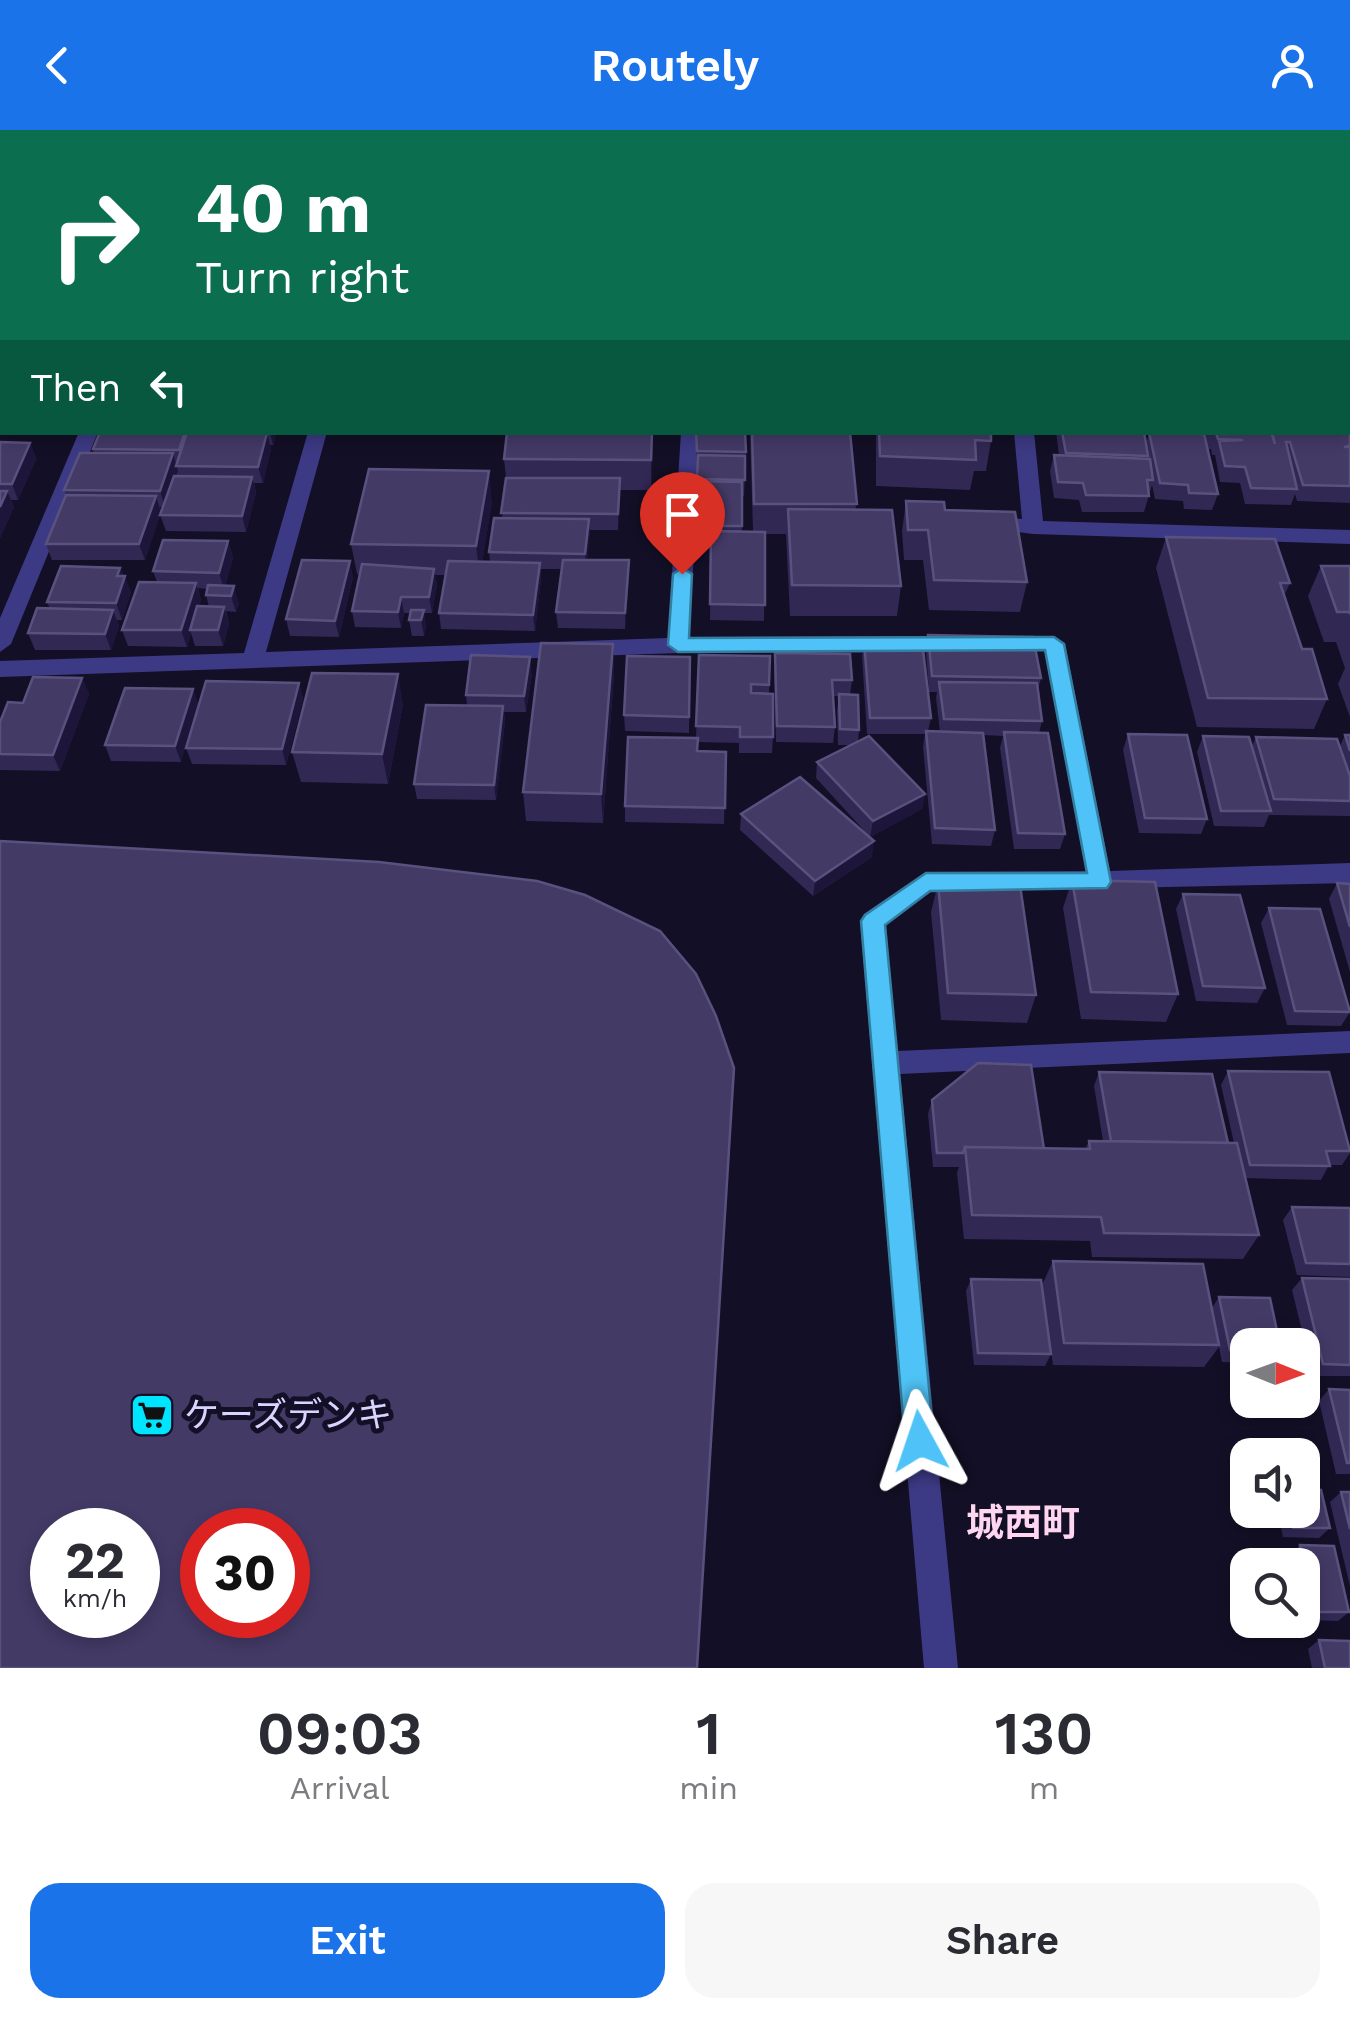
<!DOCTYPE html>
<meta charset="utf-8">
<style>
:root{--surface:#fff;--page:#f7f7f7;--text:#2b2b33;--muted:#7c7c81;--accent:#1a73e8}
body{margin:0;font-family:"Work Sans","Noto Sans JP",sans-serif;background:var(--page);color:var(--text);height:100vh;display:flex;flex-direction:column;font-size:38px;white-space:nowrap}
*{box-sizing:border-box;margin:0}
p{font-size:32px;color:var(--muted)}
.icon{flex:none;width:55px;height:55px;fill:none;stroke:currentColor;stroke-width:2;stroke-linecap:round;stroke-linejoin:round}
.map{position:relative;height:1538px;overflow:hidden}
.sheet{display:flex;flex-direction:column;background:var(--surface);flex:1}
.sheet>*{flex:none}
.guide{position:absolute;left:0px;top:0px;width:1350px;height:305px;box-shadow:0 5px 15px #0003;background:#0b6e4f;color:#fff;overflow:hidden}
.needle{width:65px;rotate:91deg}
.buttons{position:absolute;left:1230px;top:1198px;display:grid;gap:20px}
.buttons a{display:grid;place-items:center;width:90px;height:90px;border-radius:20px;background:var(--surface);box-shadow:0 5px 15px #0003;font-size:50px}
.speed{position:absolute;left:30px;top:1378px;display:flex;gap:20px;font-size:50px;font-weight:700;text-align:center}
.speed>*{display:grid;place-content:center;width:130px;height:130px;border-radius:50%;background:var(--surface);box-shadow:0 5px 15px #0003;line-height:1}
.speed small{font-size:25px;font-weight:400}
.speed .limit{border:15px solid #d22;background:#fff;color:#111}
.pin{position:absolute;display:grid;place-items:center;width:85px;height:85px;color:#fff;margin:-102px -42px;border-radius:50% 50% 50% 0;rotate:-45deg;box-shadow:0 0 10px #0007}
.pin .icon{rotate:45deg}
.me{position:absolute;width:110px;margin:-55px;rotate:355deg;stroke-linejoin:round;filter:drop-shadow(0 0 8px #0008)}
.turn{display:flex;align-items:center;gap:35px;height:210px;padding:0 30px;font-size:45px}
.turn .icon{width:130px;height:130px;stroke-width:2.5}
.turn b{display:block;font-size:70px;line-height:85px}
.then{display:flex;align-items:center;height:95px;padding:0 30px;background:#0003;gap:20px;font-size:38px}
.eta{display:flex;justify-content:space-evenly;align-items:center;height:170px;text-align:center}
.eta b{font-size:60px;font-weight:600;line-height:70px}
.button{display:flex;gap:20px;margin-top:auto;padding:20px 30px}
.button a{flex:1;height:115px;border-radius:30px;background:var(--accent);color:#fff;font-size:40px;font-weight:600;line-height:115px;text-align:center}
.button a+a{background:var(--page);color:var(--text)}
header{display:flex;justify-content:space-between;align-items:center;height:130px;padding:0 30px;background:var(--accent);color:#fff;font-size:45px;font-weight:600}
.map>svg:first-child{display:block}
</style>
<header><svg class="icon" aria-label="back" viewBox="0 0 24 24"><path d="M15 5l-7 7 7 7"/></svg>Routely<svg class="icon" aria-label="person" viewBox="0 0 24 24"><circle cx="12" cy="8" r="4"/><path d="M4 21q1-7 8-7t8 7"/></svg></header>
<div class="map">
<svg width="1350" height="1538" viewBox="0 0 1350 1538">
<rect width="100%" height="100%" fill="#130f26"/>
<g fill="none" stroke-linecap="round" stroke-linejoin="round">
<polygon fill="#3d3a85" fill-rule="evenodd" points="1109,0 1125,0 1126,2 1111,2"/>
<g fill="#3d3a85" fill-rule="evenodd">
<polygon points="661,0 684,0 686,2 663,2"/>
<polygon points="715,0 731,0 731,2 716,2"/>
<polygon points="1289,0 1305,0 1307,2 1291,2"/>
<polygon points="1348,83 1350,84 1350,97 1348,96"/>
<rect x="1348" y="174" width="2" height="10"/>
<rect x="1348" y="205" width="2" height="17"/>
<polygon points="79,302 98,302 11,514 0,522 0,488"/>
<polygon points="308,302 327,302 266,522 668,508 681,302 701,302 689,507 961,506 972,514 961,522 678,523 0,547 0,531 244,523"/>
<polygon points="1014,302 1034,302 1043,391 1350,400 1350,414 1033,404 979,397 976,392 986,386 1022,389"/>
<polygon points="1001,506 1054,506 1065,513 1110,741 1350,733 1350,753 931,762 886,795 897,921 1350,901 1350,923 900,944 958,1538 924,1538 860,791 864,784 926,742 1086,741 1045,521 993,519 990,514"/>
</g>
</g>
<g fill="#312854" fill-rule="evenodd">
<polygon points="348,0 407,0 426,2 344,2 349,2"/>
<polygon points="517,0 602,0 601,2 517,2"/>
<polygon points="772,0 815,0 815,2"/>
<rect x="891" y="0" width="205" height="2"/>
<polygon points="1148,0 1208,0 1209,2 1149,2"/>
<polygon points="1337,0 1350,0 1350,24 1348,19 1348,2 1338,2"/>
<rect x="0" y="179" width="2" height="121"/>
<polygon points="1350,295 1350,373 1297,371 1295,364 1291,375 1245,374 1240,353 1220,352 1215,325 1212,325 1211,319 1208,319 1218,364 1212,380 1184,379 1183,371 1155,369 1152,355 1144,382 1082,382 1079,370 1054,368 1050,341 1054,325 1059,325 1056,302 1144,302 1146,314 1149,302 1202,304 1201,302 1348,302"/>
<polygon points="100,302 277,302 273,315 270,315 271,319 263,353 254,353 256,363 246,402 166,401 160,385 163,377 160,377 161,382 145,430 52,430 46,414 66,365 64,360 94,323 93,319"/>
<polygon points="653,302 651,360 620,360 618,400 590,400 587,430 629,430 629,447 625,499 558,498 556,482 561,439 541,439 541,449 535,501 441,499 439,483 446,445 435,445 437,455 432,483 424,483 426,497 424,506 412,506 409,490 410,483 404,483 401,498 355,497 352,481 360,444 357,444 351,414 492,372 482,432 490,432 489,422 502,388 506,348 504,329"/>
<polygon points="696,302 746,322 744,366 742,366 742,401 753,401 750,302 850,302 856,380 901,456 897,486 790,486 786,404 765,404 764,491 710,490 711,412 692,412 692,351 697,351"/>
<polygon points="876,302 991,302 991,311 986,341 974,341 970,360 876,356"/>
<polygon points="0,312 30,313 36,329 18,370 11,370 14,377 0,408"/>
<polygon points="906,371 945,380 1027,452 1020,482 929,480 923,430 904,430 902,401"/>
<polygon points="1166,407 1290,453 1284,466 1302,519 1327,569 1314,599 1197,597 1156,438"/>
<path d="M 228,411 L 233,428 L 225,456 L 239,473 L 236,482 L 226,481 L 229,494 L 223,516 L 195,516 L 191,503 L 187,517 L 128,516 L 122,500 L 157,452 L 153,441 ZM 198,458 L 207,459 L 206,465 L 209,477 L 199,476 L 201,470 Z"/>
<polygon points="1321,436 1350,436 1350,587 1338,554 1345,538 1336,512 1324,512 1308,466"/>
<polygon points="120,438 131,462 122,490 117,490 119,496 111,520 35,520 28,503 50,479 47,472"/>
<polygon points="353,447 339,507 290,506 286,489"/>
<polygon points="928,505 1041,548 1038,560 1042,591 1039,603 1065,704 1060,719 1014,719 1000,618 1003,606 983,605 995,700 991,716 932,714 923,617 925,604 867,604 862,526 864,510 931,588 928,601 940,602 936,568 937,562 929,562 926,521"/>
<polygon points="613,514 614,544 603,693 526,691 523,662"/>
<polygon points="775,523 852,550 850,565 859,600 858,611 925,664 922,679 870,707 816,648 817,632 850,615 838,615 837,580 839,566 833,566 835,597 833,613 776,612 774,539"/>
<polygon points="699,525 770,526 769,564 773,607 772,623 739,623 739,613 698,612 697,621 726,622 724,694 625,692 625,676 696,608"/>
<polygon points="690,527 689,603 625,601 624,585"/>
<polygon points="532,543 526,582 504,582 505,592 496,670 417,669 414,654 467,576 466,565"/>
<polygon points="82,548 89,564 60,641 0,640 0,592"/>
<polygon points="299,553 303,569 286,635 192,634 186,618"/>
<polygon points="193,559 181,632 111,631 105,615"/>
<polygon points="403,574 388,654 301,652 292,622"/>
<polygon points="1128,604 1207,689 1201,704 1139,703 1123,620"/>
<polygon points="1345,605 1350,605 1350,686 1269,685 1264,697 1214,696 1197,622 1203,606 1252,616 1256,607 1340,616"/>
<polygon points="741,684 872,727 813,766 740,700"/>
<polygon points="1072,750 1178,864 1166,892 1081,889 1063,778"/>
<polygon points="938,753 1036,865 1027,893 941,890 931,782"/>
<polygon points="1337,753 1350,754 1350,842 1329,769"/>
<polygon points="1183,764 1265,858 1257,873 1196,871 1176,779"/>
<polygon points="1269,778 1350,882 1341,896 1287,895 1261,793"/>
<polygon points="1228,941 1350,1018 1350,1023 1342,1035 1329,1035 1321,1050 1245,1048 1259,1105 1243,1129 1092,1127 1090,1111 964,1109 957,1043 959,1037 933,1037 928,984 932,970 1044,1019 1085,1019 1089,1011 1103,1011 1094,956 1099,942 1228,1013 1234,1013 1221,955"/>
<polygon points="1292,1077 1350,1078 1350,1147 1297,1145 1283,1090"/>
<polygon points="1053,1131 1212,1178 1219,1167 1248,1215 1248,1233 1222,1232 1219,1217 1204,1237 1053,1235 1042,1155"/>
<polygon points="1302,1148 1350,1149 1350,1246 1313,1246 1292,1160"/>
<polygon points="971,1149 1051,1224 1045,1236 974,1235 966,1161"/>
<polygon points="1329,1259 1350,1260 1350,1344 1336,1344 1319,1271"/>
<polygon points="1341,1362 1350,1362 1350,1456 1330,1372"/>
<polygon points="1277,1380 1302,1380 1330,1398 1319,1408 1283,1407"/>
<polygon points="1300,1415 1349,1482 1338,1491 1304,1490 1302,1483 1302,1435 1292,1435 1290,1425"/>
<polygon points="1319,1510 1350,1538 1312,1538 1308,1519"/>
</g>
<g fill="#1d163a">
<polygon points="2,138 2,166 0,159 0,143"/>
<polygon points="270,302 277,302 273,315"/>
<polygon points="653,302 653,323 651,360 651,330"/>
<polygon points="267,303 271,319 263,353 258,337"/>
<polygon points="30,313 36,329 18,370 12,354"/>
<polygon points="173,323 178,341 165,377 160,361"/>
<polygon points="489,341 492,372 480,446 476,416"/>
<polygon points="252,347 256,363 246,402 242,386"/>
<polygon points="620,348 620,365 618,400 618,384"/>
<polygon points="7,361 14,377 0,408 0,377"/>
<polygon points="156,366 161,382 145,430 139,414"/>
<polygon points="589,389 590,406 586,440 585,424"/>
<polygon points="228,411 233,428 224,459 219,443"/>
<polygon points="629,430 629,447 625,499 625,483"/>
<polygon points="350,431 353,447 339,507 335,491"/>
<polygon points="540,433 541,449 535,501 533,485"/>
<polygon points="120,438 124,449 125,446 131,462 122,490 116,473 117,446"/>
<polygon points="434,439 437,455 432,483 429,467"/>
<polygon points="196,453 201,470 192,500 190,500 191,503 187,517 181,500"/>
<polygon points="234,456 239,473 236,482 231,466"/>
<polygon points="401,467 404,483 401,498 398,482"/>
<polygon points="224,477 229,494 223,516 218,500"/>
<polygon points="113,480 119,496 111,520 105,504"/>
<polygon points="424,480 426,497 424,506 421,490"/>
<polygon points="613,514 614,544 603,693 601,664"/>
<polygon points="530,527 532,543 526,582 524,566"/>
<polygon points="398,544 403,574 388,654 382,624"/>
<polygon points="82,548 89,564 60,641 53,625"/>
<polygon points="299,553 303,569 286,635 282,619"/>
<polygon points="193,559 199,575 181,632 175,616"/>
<polygon points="503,576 505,592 496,670 494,655"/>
<polygon points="925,664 922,679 870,707 873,691"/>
<polygon points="874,711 872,727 813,766 815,751"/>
</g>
<g fill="#433a66" stroke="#5a527e" stroke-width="2.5" fill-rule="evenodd">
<polygon points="430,0 510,0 509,2 430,2"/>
<polygon points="517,0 600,0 599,1"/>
<polygon points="622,0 653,0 654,2 623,2"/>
<polygon points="1163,0 1208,0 1209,2 1164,2"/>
<polygon points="384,1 426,1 425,2 384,2"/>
<rect x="0" y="61" width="2" height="43"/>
<polygon points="0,107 2,107 2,138 0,143"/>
<rect x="0" y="179" width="2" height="37"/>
<rect x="0" y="232" width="2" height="38"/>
<polygon points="1348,295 1350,295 1350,316 1344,317 1350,317 1350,356 1303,355 1290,312 1286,312 1297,359 1251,358 1245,337 1225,336 1219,311 1243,310 1218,309 1216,303 1210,302 1271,302 1275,314 1272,302 1348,302"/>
<polygon points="100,302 185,302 179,320 93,319"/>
<polygon points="187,302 243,302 267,303 258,337 176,336"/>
<polygon points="507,302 652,302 651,330 504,329"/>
<polygon points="696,302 745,302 746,322 697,321"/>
<polygon points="752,302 850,302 857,374 754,374"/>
<polygon points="879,302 991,302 991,311 975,310 976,330 880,326"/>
<polygon points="1062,302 1144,302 1148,326 1066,323"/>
<polygon points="1149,302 1204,304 1218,364 1189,363 1188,355 1160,353"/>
<polygon points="0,312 30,313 12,354 0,354"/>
<polygon points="80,323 173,323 160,361 64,360"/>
<polygon points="698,325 745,326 745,350 697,349"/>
<polygon points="1054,325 1150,329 1153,350 1147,350 1149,366 1086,365 1083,353 1058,352"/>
<polygon points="369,339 489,341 476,416 351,414"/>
<polygon points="174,346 252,347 242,386 160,385"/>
<polygon points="506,348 620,348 618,384 501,383"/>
<polygon points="692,351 742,352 742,396 692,396"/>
<polygon points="0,361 7,361 0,377"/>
<polygon points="66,365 156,366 139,414 46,414"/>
<polygon points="906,371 944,372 945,380 1015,382 1027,452 934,450 928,400 908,400"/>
<polygon points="788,379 892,380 901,456 792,455"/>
<polygon points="494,388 589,389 585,424 489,422"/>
<polygon points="711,401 765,402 765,475 710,474"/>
<polygon points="1166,407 1275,409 1290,453 1280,453 1302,519 1312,519 1327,569 1208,568"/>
<polygon points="163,410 228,411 219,443 153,441"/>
<polygon points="302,430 350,431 335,491 286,489"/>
<polygon points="563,430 629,430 625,483 556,482"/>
<polygon points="448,431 540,433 533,485 439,483"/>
<polygon points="362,434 434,439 429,467 401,467 398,482 352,481"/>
<polygon points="61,436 120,438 117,446 125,446 116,473 47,472"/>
<polygon points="1321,436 1350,436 1350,484 1349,482 1337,482"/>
<polygon points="139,452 196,453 181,500 122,500"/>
<polygon points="208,455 234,456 231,466 206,465"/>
<polygon points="197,476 224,477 218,500 190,500"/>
<polygon points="37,478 113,480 105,504 28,503"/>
<polygon points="411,480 424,480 421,490 409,490"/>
<polygon points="928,505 1033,507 1041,548 932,546"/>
<polygon points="864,510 922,511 931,588 870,588"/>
<polygon points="541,513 613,514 601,664 523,662"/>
<polygon points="775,523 850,524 852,550 832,550 835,597 777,596"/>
<polygon points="471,525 530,527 524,566 466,565"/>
<polygon points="699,525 770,526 769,555 751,554 751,563 773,564 773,607 740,607 740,597 696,596"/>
<polygon points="627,526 690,527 689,587 624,585"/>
<polygon points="312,543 398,544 382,624 292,622"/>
<polygon points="33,547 82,548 53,625 0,624 0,592 8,572 23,573"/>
<polygon points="206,551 299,553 282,619 186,618"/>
<polygon points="939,552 1037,553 1042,591 944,589"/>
<polygon points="125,558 193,559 175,616 105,615"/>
<polygon points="839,564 858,565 859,600 840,599"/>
<polygon points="426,575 503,576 494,655 414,654"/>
<polygon points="926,601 983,603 995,700 935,698"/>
<polygon points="1004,602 1048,603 1065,704 1018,703"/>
<polygon points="1128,604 1187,605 1207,689 1145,688"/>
<polygon points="1345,605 1350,605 1350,621"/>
<polygon points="869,606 925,664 873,691 817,632"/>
<polygon points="1203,606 1249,607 1271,681 1221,681"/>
<polygon points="628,607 698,608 697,621 726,622 725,678 625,676"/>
<polygon points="1256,607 1337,609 1350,646 1350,671 1274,669"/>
<polygon points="800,647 874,711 815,751 741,684"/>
<path d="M 0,711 L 379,732 L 537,751 L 585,765 L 660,801 L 696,844 L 716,886 L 734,938 L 697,1538 L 0,1538 ZM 52,1400 L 138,1400 L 138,1485 L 52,1485 ZM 202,1400 L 288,1400 L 288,1485 L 202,1485 Z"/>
<polygon points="1072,750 1155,752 1178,864 1091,862"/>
<polygon points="938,753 1020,755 1036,865 948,863"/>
<polygon points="1337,753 1350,754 1350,797"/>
<polygon points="1183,764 1240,765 1265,858 1203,856"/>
<polygon points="1269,778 1320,779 1350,882 1295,881"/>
<polygon points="978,933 1031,935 1044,1019 965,1017 963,1023 937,1023 932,970"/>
<polygon points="1228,941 1329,942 1350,1021 1326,1021 1330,1036 1250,1035"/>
<polygon points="1099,942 1212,944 1228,1013 1111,1011"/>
<polygon points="1089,1011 1237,1013 1259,1105 1104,1103 1101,1087 972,1085 965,1017 1090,1019"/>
<polygon points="1292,1077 1350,1078 1350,1134 1306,1133"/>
<polygon points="1053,1131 1203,1134 1219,1215 1064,1213"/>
<polygon points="1302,1148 1350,1149 1350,1235 1323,1234"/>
<polygon points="971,1149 1041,1150 1051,1224 978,1223"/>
<polygon points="1219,1167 1270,1168 1280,1215 1248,1215 1248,1221 1230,1220"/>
<polygon points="1329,1259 1350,1260 1350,1333 1347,1333"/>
<polygon points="1302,1359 1321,1360 1330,1398 1293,1398 1289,1380 1302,1380"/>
<polygon points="1341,1362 1350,1362 1350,1399"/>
<polygon points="1300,1415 1334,1416 1349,1482 1315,1482"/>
<polygon points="1319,1510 1350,1511 1350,1538 1325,1538"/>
</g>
<polygon fill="#4fc3f7" stroke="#337fa1" stroke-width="2.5" points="682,438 692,444 689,508 1054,507 1064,514 1111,752 1107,758 930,761 885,795 934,1311 930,1321 920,1326 910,1321 905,1311 861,791 865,785 926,743 1087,743 1045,520 678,522 668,515 673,444"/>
<defs>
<g id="supermarket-square" transform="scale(2.25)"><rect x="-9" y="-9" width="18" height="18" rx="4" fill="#00e5ff" stroke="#130f26"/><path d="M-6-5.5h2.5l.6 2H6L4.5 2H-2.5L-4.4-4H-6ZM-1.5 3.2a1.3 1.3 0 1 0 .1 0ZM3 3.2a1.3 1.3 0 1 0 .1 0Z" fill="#111"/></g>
</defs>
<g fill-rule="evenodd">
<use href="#supermarket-square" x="152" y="1285"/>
</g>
<g text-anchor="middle" stroke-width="10" stroke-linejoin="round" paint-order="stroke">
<g font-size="35" fill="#d9d4ff" stroke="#130f26" text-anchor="start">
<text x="184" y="1297">ケーズデンキ</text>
</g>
<g font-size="38" font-weight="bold" fill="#ffd6f0" stroke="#130f26">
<text x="1023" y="1406">城西町</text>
</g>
</g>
</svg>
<div class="buttons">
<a><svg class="needle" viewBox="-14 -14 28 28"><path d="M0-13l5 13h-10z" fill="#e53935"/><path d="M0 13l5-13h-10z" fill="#7c7c81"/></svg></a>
<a><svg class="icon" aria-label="sound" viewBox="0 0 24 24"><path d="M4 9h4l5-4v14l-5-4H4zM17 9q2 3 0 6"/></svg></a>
<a><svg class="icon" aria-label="search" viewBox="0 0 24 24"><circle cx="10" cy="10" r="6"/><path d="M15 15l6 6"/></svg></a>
</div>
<div class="speed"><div>22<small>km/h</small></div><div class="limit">30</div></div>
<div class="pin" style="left:682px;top:444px;background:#d93025"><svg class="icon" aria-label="arrive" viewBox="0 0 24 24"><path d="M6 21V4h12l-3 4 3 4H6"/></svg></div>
<svg class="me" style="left:920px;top:1311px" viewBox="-20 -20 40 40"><path d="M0-17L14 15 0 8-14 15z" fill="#4fc3f7" stroke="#fff" stroke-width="4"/></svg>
<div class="guide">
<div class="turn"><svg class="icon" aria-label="right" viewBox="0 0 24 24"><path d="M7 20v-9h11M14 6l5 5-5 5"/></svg><div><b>40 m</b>Turn right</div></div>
<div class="then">Then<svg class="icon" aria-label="left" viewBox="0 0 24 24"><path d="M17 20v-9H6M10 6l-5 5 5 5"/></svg></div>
</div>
</div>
<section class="sheet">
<div class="eta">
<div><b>09:03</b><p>Arrival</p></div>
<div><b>1</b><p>min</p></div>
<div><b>130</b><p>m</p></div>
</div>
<div class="button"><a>Exit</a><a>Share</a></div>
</section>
